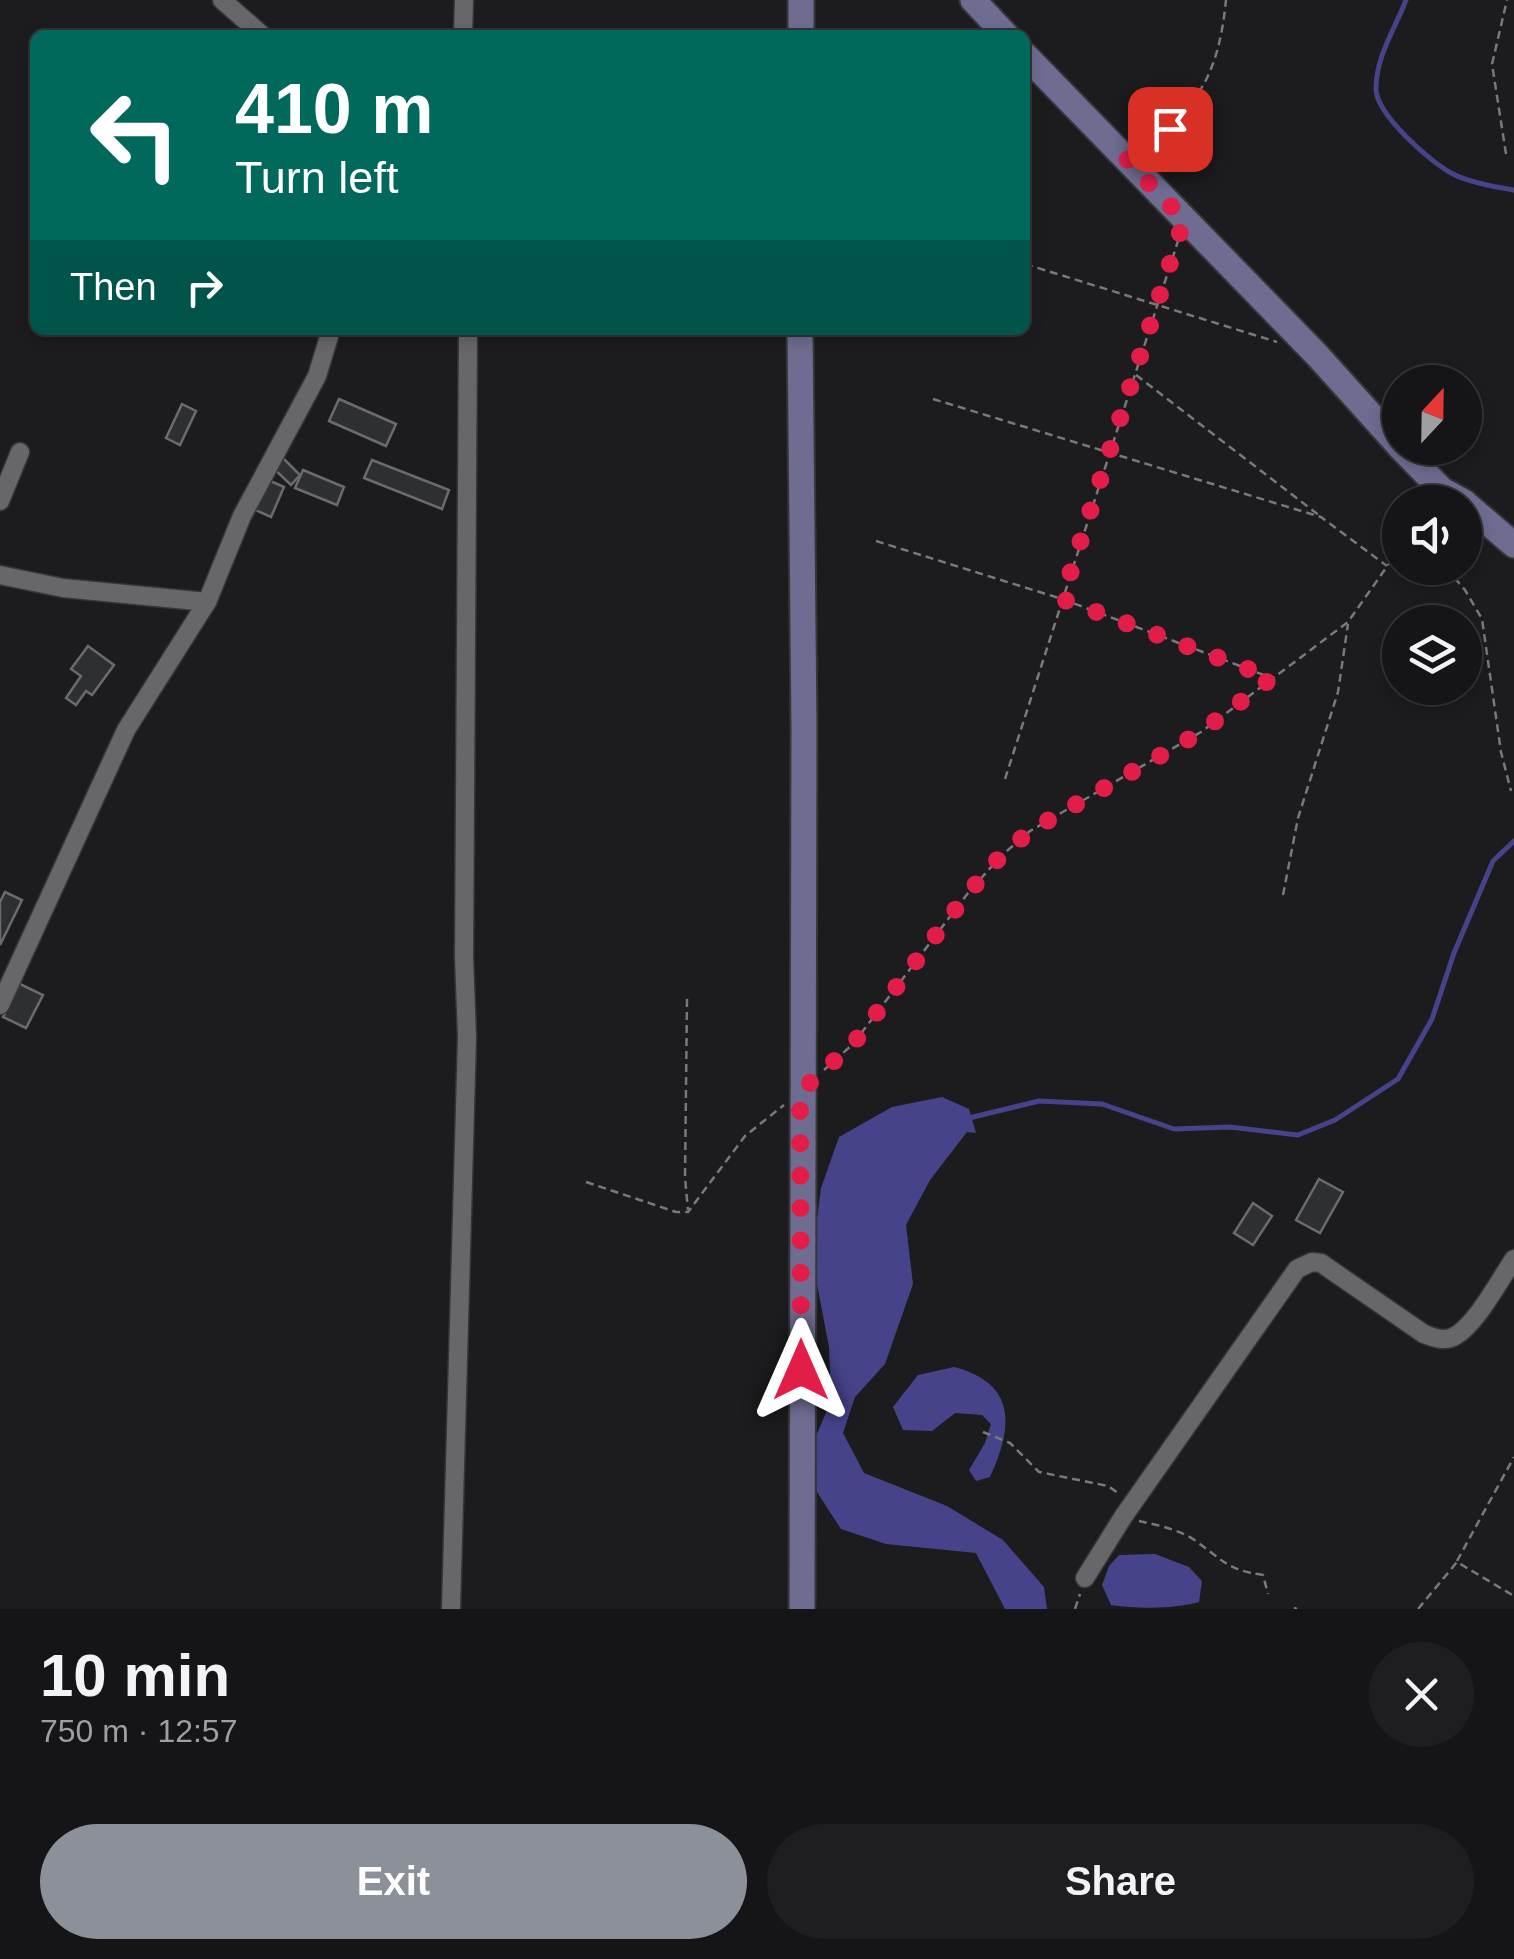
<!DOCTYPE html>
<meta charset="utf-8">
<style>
:root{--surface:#151517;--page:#1e1e20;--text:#f1f3f6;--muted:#9d9fa1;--line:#343436;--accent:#8c9099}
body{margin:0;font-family:Helvetica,sans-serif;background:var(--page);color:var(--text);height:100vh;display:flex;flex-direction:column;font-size:38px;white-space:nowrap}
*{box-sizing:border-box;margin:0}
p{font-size:32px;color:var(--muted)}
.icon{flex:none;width:55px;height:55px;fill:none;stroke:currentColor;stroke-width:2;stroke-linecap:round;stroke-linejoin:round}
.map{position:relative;height:1609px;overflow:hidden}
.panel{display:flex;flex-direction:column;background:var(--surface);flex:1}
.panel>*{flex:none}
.hud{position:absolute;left:30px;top:30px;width:1000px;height:305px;border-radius:15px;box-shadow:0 5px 15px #0003,0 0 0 2px var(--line);background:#00695c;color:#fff;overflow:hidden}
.needle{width:65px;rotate:22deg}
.fabs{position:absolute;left:1382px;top:365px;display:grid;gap:20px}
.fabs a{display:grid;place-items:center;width:100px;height:100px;border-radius:50%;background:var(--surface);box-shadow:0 5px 15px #0003,0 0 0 2px var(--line);font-size:50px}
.pin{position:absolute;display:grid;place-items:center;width:85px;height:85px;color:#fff;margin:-42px;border-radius:20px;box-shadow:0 5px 15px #0006}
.me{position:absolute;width:110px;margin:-55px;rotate:0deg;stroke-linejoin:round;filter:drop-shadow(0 0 8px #0008)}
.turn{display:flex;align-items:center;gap:35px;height:210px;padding:0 40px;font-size:45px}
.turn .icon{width:130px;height:130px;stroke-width:2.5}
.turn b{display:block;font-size:70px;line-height:85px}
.then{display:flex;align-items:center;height:95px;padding:0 40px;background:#0003;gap:20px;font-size:38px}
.round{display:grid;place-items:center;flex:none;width:105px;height:105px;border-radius:52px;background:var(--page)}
.overview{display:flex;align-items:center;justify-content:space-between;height:170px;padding:0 40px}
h1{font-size:60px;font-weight:700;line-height:75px}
.primary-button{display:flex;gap:20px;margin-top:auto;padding:20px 40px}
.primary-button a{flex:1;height:115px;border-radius:60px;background:var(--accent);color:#fff;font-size:40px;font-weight:700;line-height:115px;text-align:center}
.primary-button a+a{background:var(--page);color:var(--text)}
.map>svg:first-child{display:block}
</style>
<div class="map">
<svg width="1514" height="1609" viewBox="0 0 1514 1609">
<rect width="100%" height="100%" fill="#1c1c1f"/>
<g fill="#46438a">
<polygon points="942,1097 969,1109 976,1133 967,1132 930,1180 906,1225 913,1284 885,1364 855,1397 843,1433 864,1473 947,1506 1003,1540 1044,1587 1047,1609 1005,1609 976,1553 886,1544 841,1529 817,1492 812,1473 811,1448 831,1401 829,1347 812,1258 821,1188 839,1137 892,1107"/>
<path d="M 954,1367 C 1016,1383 1014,1426 990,1477 L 976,1481 L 969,1470 L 985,1443 L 991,1424 L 982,1415 L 955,1413 L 932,1431 L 903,1430 L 893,1407 L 918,1375 Z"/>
<path d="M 1155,1554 L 1189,1567 L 1202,1581 L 1199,1602 C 1173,1609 1140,1609 1111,1605 L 1102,1585 L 1109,1566 L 1119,1555 Z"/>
</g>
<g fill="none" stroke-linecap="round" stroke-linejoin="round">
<g stroke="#46438a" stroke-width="5">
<path d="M 1406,0 C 1395,29 1376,56 1376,89 C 1376,114 1431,163 1453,174 C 1471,183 1494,187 1514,190"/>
<polyline points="965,1119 1039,1101 1102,1104 1174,1129 1230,1127 1298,1135 1335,1120 1398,1079 1432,1019 1454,953 1493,861 1514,841"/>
</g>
</g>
<g fill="#2e2f32" stroke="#6a6b6e" stroke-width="2.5">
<polygon points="339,399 396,424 386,446 329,421"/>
<polygon points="182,404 196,411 180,445 166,438"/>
<polygon points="283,458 300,475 291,485 273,468"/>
<polygon points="372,460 449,490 442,509 364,478"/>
<polygon points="303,470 344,487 337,505 295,488"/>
<polygon points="266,479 284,487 271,517 253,509"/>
<polygon points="88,646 114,665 92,695 86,691 76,705 66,698 81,676 71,669"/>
<polygon points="5,892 22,900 0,945 0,902"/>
<polygon points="20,984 43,995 26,1028 3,1017"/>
<polygon points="1319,1179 1343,1192 1320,1233 1296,1220"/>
<polygon points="1253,1203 1272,1216 1253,1245 1234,1233"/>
</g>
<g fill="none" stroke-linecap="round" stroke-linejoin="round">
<g stroke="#363638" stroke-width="21">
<g id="street">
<polyline points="222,0 262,35"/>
<polyline points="463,35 464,0"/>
<polyline points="0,501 20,452"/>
<polyline points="0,575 63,588 207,602"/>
<polyline points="0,1005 126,730 207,602 242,516 317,376 331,330"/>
<path d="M 1085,1578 L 1123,1517 L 1297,1269 L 1312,1262 L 1321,1263 L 1424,1334 C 1435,1338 1445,1342 1455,1336 C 1476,1325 1500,1279 1514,1259"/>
<polyline points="451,1609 467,1037 464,957 468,330"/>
</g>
</g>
<g stroke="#363638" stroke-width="29">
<g id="secondary">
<polyline points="801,0 801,35"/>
<polyline points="973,0 1006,35"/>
<polyline points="1025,55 1317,355 1400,447"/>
<polyline points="800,330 804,728 802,1609"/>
<polyline points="1401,448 1442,490 1464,502"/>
<polyline points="1465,503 1514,545"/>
</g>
</g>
<g stroke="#79797c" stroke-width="2.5" stroke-dasharray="8 5" stroke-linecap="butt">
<path d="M 1144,148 C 1201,105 1219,70 1226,0"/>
<polyline points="1506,154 1492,64 1507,0"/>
<polyline points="1025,264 1277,342"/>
<polyline points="1136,375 1320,516"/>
<polyline points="933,399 1321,517 1387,566"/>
<polyline points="876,541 1062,599 1272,678"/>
<polyline points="1446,568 1465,590 1482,619 1501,752 1511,791"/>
<polyline points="1005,779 1178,241"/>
<polyline points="1283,895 1298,818 1338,692 1348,624"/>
<polyline points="687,999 685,1178 688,1210"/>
<polyline points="824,1070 853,1044 968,893 1000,857 1030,831 1201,732 1348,622 1400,548"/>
<polyline points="586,1182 676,1212 688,1212 745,1136 784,1105"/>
<polyline points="983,1432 1010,1443 1039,1472 1108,1486 1118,1493"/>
<path d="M 1139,1521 C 1157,1525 1177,1529 1193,1539 C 1222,1559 1226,1570 1263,1575 L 1268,1594"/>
<polyline points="1457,1561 1514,1457"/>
<polyline points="1294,1608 1297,1609"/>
<polyline points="1075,1609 1080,1594"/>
<polyline points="1418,1609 1457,1562 1514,1596"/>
</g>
<use href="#street" stroke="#67676a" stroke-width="18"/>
<use href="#secondary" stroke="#6e6c91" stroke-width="25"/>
</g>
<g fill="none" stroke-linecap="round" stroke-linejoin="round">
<polyline stroke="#e11d48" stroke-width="18" stroke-dasharray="0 32.4" points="801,1370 800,1092 853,1044 968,893 1000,857 1030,831 1201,732 1272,678 1062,599 1184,220 1127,160 1170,129"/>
</g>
</svg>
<div class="fabs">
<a><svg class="needle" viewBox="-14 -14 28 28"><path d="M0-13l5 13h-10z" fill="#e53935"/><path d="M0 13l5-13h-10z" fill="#9d9fa1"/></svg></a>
<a><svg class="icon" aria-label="sound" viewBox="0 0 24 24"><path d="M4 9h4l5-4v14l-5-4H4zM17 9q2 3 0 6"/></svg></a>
<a><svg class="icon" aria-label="layers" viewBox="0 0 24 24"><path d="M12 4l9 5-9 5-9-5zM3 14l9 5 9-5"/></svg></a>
</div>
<div class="pin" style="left:1170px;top:129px;background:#d93025"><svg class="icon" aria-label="arrive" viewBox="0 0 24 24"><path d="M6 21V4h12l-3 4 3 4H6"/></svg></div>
<svg class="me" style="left:801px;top:1370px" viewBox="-20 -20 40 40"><path d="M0-17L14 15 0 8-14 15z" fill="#e11d48" stroke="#fff" stroke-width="4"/></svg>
<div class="hud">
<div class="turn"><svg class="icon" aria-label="left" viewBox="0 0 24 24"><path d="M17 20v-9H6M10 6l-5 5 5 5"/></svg><div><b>410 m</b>Turn left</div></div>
<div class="then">Then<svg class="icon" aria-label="right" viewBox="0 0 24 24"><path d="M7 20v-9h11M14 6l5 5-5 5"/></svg></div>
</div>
</div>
<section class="panel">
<div class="overview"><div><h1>10 min</h1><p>750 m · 12:57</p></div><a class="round"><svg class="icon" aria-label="close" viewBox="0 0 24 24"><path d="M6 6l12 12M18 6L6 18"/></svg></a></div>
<div class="primary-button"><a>Exit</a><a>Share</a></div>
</section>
